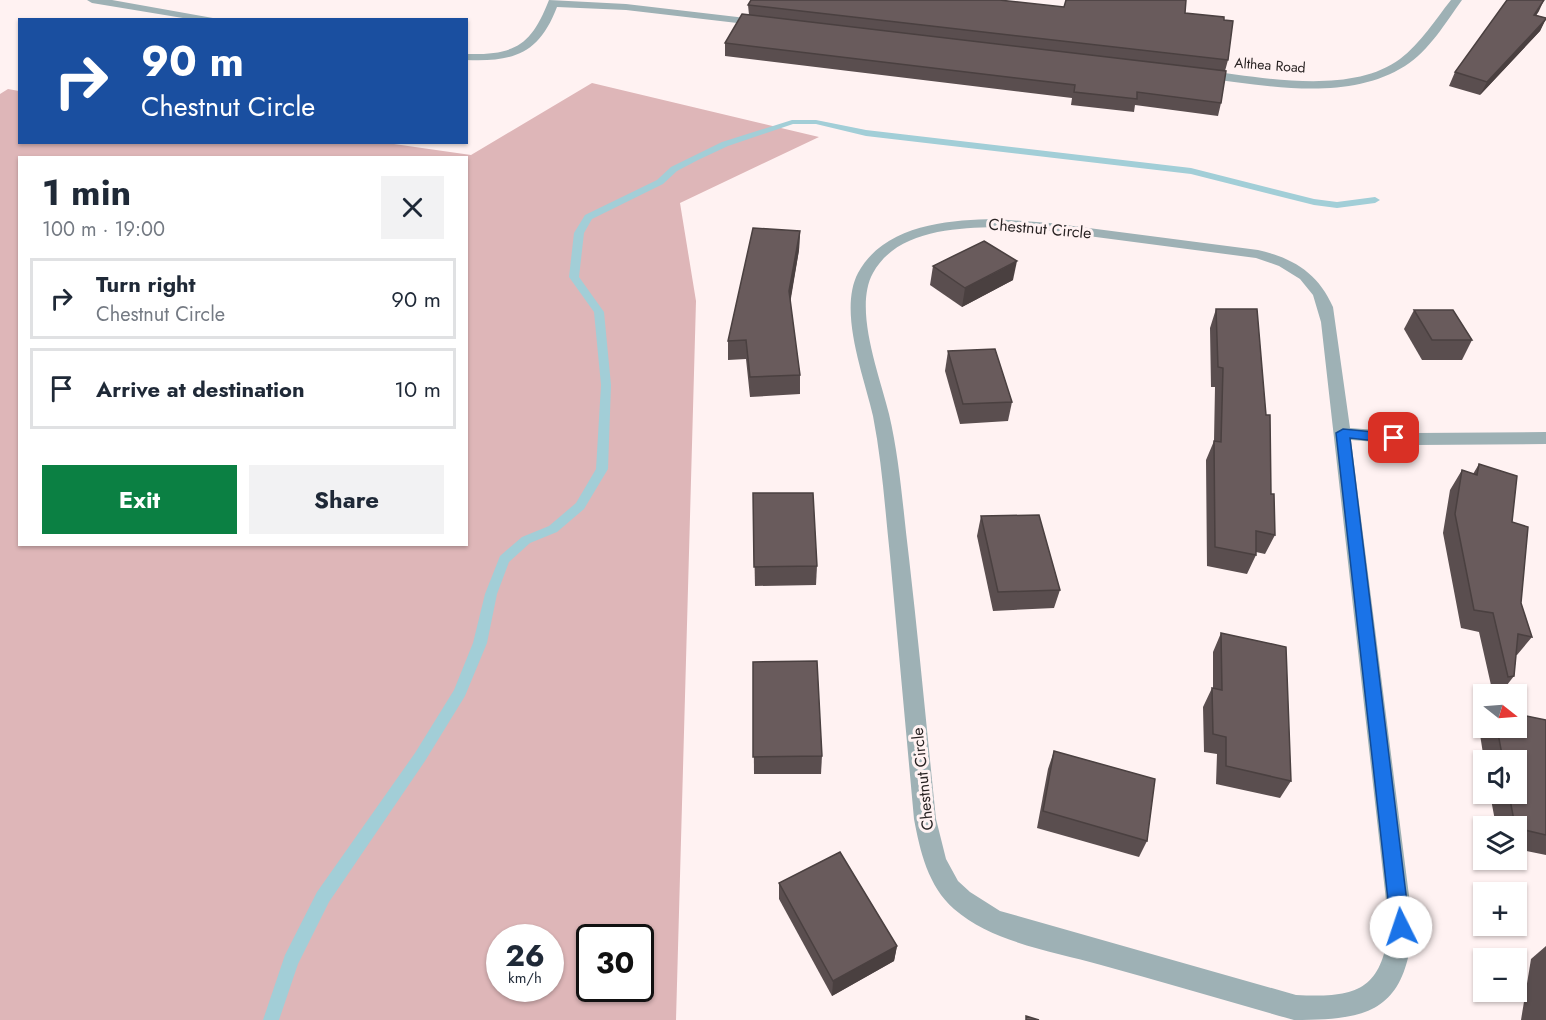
<!DOCTYPE html>
<meta charset="utf-8">
<style>
:root{--surface:#fff;--page:#f2f2f3;--text:#1f2937;--muted:#747a83;--line:#e0e1e3;--accent:#0b8043}
body{margin:0;font-family:Jost,sans-serif;background:var(--page);color:var(--text);height:100vh;display:flex;flex-direction:column;font-size:22px;white-space:nowrap}
*{box-sizing:border-box;margin:0}
p{font-size:20px;color:var(--muted)}
.icon{flex:none;width:33px;height:33px;fill:none;stroke:currentColor;stroke-width:2;stroke-linecap:round;stroke-linejoin:round}
.map{position:relative;flex:1;overflow:hidden}
.side{position:absolute;left:18px;top:156px;width:450px;height:390px;display:flex;flex-direction:column;background:var(--surface);border-radius:0px;box-shadow:0 2px 4px #0004}
.side>*{flex:none}
.banner{position:absolute;left:18px;top:18px;width:450px;height:126px;border-radius:0px;box-shadow:0 2px 4px #0004;background:#1a4fa0;color:#fff;overflow:hidden}
.needle{width:39px;rotate:107deg}
.buttons{position:absolute;left:1473px;top:684px;display:grid;gap:12px}
.buttons a{display:grid;place-items:center;width:54px;height:54px;border-radius:0px;background:var(--surface);box-shadow:0 2px 4px #0004;font-size:30px}
.speed{position:absolute;left:486px;top:924px;display:flex;gap:12px;font-size:30px;font-weight:700;text-align:center}
.speed>*{display:grid;place-content:center;width:78px;height:78px;border-radius:50%;background:var(--surface);box-shadow:0 2px 4px #0004;line-height:1}
.speed small{font-size:15px;font-weight:400}
.speed .limit{border:3px solid #111;border-radius:9px;background:#fff;color:#111}
.pin{position:absolute;display:grid;place-items:center;width:51px;height:51px;color:#fff;margin:-26px;border-radius:12px;box-shadow:0 3px 9px #0006}
.me{position:absolute;width:66px;margin:-33px;rotate:356deg;stroke-linejoin:round;filter:drop-shadow(0 0 4px #0008)}
.turn{display:flex;align-items:center;gap:21px;height:126px;padding:0 24px;font-size:27px}
.turn .icon{width:78px;height:78px;stroke-width:2.5}
.turn b{display:block;font-size:42px;line-height:51px}
.round{display:grid;place-items:center;flex:none;width:63px;height:63px;border-radius:0px;background:var(--page)}
.head{display:flex;align-items:center;justify-content:space-between;height:102px;padding:0 24px}
h1{font-size:36px;font-weight:700;line-height:45px}
.cta{display:flex;gap:12px;margin-top:auto;padding:12px 24px}
.cta a{flex:1;height:69px;border-radius:0px;background:var(--accent);color:#fff;font-size:24px;font-weight:700;line-height:69px;text-align:center}
.cta a+a{background:var(--page);color:var(--text)}
ul{padding:0;list-style:none}
li{display:flex;align-items:center;gap:18px;height:81px;margin:0 12px 9px;padding:0 12px;border:3px solid var(--line);border-radius:0px}
li div{flex:1}
li b{display:block;font-size:22px}
li em{font-style:normal}
.map>svg:first-child{display:block}
</style>
<div class="map">
<svg width="1546" height="1020" viewBox="0 0 1546 1020">
<rect width="100%" height="100%" fill="#fff2f2"/>
<path fill="#deb6b8" fill-rule="evenodd" d="M 592,83 L 819,137 L 680,203 L 696,301 L 676,1020 L 0,1020 L 0,94 L 8,89 L 19,91 L 20,142 L 380,142 L 471,155 ZM 20,158 L 466,158 L 466,544 L 20,544 ZM 500,938 L 550,938 L 550,988 L 500,988 ZM 590,938 L 640,938 L 640,988 L 590,988 Z"/>
<g fill="none" stroke-linecap="round" stroke-linejoin="round">
<polygon fill="#a2ced7" fill-rule="evenodd" points="792,120 816,120 866,130 1191,168 1314,199 1337,202 1375,197 1380,200 1375,203 1337,208 1314,205 1191,174 866,136 816,124 793,124 728,146 698,160 677,171 663,184 592,219 584,233 579,277 604,312 611,385 608,469 584,509 557,532 530,543 509,562 497,594 487,643 465,696 425,761 329,902 298,964 279,1020 263,1020 285,955 317,892 415,753 454,690 473,643 485,594 500,556 522,537 549,526 576,503 596,469 601,385 594,312 569,277 574,233 585,215 657,180 671,167 722,142"/>
<g fill="#9eb1b5" fill-rule="evenodd">
<polygon points="87,0 112,0 224,20 195,20 92,3"/>
<path d="M 549,0 L 626,4 L 763,20 L 768,23 L 763,26 L 626,10 L 557,7 C 539,54 514,62 466,60 L 466,54 C 515,55 531,46 549,0 Z"/>
<path d="M 1451,0 L 1462,0 C 1446,22 1429,51 1405,66 C 1346,103 1266,85 1202,78 L 1196,74 L 1202,70 C 1260,77 1350,96 1400,59 C 1421,43 1435,20 1451,0 Z"/>
<path d="M 995,219 L 1050,223 L 1258,250 C 1293,258 1318,273 1333,307 L 1350,428 L 1415,433 L 1546,432 L 1546,444 L 1415,445 L 1351,440 L 1413,927 C 1405,1011 1370,1020 1294,1020 C 1230,1002 1166,983 1101,965 C 1053,951 993,943 954,909 C 928,886 920,851 914,819 C 906,731 898,644 890,556 C 885,509 882,462 873,416 C 864,376 838,311 858,273 C 884,225 947,220 995,219 ZM 995,227 L 1050,231 L 1256,258 L 1279,266 L 1300,279 L 1313,295 L 1321,322 L 1389,927 C 1382,991 1356,998 1296,995 L 1000,911 L 970,892 L 958,881 L 946,859 L 936,819 C 927,732 919,645 909,558 C 903,510 900,461 889,414 C 880,376 853,309 873,273 C 896,231 953,228 995,227 Z"/>
</g>
</g>
<g fill="#5a4e4f">
<polygon points="748,5 1064,7 1185,13 1228,60 1225,71 1221,103 1218,116 1135,105 1134,112 1071,105 1072,98 725,56 725,43 749,15"/>
<polygon points="1539,11 1536,15 1546,18 1540,31 1480,95 1449,86 1455,72"/>
<polygon points="800,231 799,250 790,301 800,375 800,394 750,397 746,359 728,360 728,341"/>
<polygon points="933,266 1013,280 962,307 930,285"/>
<polygon points="1216,309 1271,494 1275,535 1265,554 1256,552 1256,555 1247,574 1207,566 1206,460 1214,441 1215,387 1211,387 1210,328"/>
<polygon points="1414,310 1472,340 1462,360 1422,360 1404,329"/>
<polygon points="948,351 1012,402 1008,421 960,424 945,371"/>
<polygon points="1479,464 1512,522 1521,603 1532,637 1517,655 1516,655 1514,676 1500,694 1493,694 1479,632 1461,628 1443,533 1450,490 1462,470 1473,474"/>
<polygon points="753,493 817,566 816,585 755,586"/>
<polygon points="981,516 1060,590 1054,608 993,611 977,536"/>
<polygon points="1221,633 1291,781 1280,798 1216,784 1217,754 1204,752 1203,707 1212,688 1213,689 1213,652"/>
<polygon points="753,662 822,756 821,774 754,774"/>
<polygon points="1546,720 1546,855 1516,849 1516,826 1496,826 1490,794 1516,794 1516,760 1484,760 1479,728 1484,722 1484,728 1516,728"/>
<polygon points="1054,751 1147,841 1139,857 1037,828 1048,769"/>
<polygon points="779,883 897,946 894,961 832,996 779,899"/>
<polygon points="1546,946 1546,1020 1521,1020 1531,959"/>
</g>
<g fill="#4a4040">
<polygon points="1544,0 1539,11 1528,28 1534,15"/>
<polygon points="1546,19 1540,31 1480,95 1487,82"/>
<polygon points="800,231 799,250 789,310 789,291"/>
<polygon points="1017,261 1013,280 962,307 965,288"/>
<polygon points="897,946 894,961 832,996 833,981"/>
</g>
<g fill="#695b5c" stroke="#4a4040" stroke-width="1.5">
<polygon points="751,0 999,0 1064,7 1066,0 1186,0 1185,13 1224,17 1224,20 1233,21 1228,60 748,5"/>
<polygon points="1507,0 1544,0 1534,15 1546,18 1546,19 1487,82 1455,72"/>
<polygon points="742,14 1226,71 1221,103 1137,92 1137,99 1074,92 1075,85 725,43"/>
<polygon points="753,228 800,231 789,291 800,375 750,377 746,340 728,341"/>
<polygon points="984,241 1017,261 965,288 933,266"/>
<polygon points="1216,309 1257,309 1266,415 1270,415 1271,494 1274,494 1275,535 1256,531 1256,555 1215,547 1214,441 1221,442 1223,368 1218,367"/>
<polygon points="1414,310 1453,310 1472,340 1432,340"/>
<polygon points="995,349 1012,402 963,404 948,351"/>
<polygon points="1479,464 1517,476 1512,522 1528,527 1521,603 1532,637 1518,634 1514,676 1508,677 1493,613 1474,610 1455,514 1462,470 1477,475"/>
<polygon points="753,493 813,493 817,566 754,567"/>
<polygon points="1039,515 1060,590 998,592 981,516"/>
<polygon points="1221,633 1286,647 1291,781 1226,766 1226,737 1213,734 1212,688 1222,690"/>
<polygon points="817,661 822,756 753,757 753,662"/>
<polygon points="1516,714 1546,720 1546,835 1516,828 1516,826 1515,826 1509,794 1516,794 1516,760 1503,760 1497,728 1516,728"/>
<polygon points="1054,751 1155,779 1147,841 1043,811"/>
<polygon points="840,852 897,946 833,981 779,883"/>
<polygon points="1026,1016 1039,1020 1026,1020"/>
</g>
<polygon fill="#1a73e8" stroke="#114b97" stroke-width="1.5" points="1343,429 1394,434 1400,438 1394,443 1350,438 1410,927 1407,934 1401,936 1394,934 1391,927 1336,433"/>
<g text-anchor="middle" stroke-width="6" stroke-linejoin="round" paint-order="stroke">
<g font-size="14" fill="#292323" stroke="#fff2f2">
<text transform="translate(1270 65) rotate(4)" y="5">Althea Road</text>
</g>
<g font-size="16" fill="#292323" stroke="#fff2f2">
<text transform="translate(1040 228) rotate(5)" y="6">Chestnut Circle</text>
<text transform="translate(922 779) rotate(-96)" y="6">Chestnut Circle</text>
</g>
</g>
</svg>
<div class="buttons">
<a><svg class="needle" viewBox="-14 -14 28 28"><path d="M0-13l5 13h-10z" fill="#e53935"/><path d="M0 13l5-13h-10z" fill="#747a83"/></svg></a>
<a><svg class="icon" aria-label="sound" viewBox="0 0 24 24"><path d="M4 9h4l5-4v14l-5-4H4zM17 9q2 3 0 6"/></svg></a>
<a><svg class="icon" aria-label="layers" viewBox="0 0 24 24"><path d="M12 4l9 5-9 5-9-5zM3 14l9 5 9-5"/></svg></a>
<a>+</a>
<a>−</a>
</div>
<div class="speed"><div>26<small>km/h</small></div><div class="limit">30</div></div>
<div class="pin" style="left:1394px;top:438px;background:#d93025"><svg class="icon" aria-label="arrive" viewBox="0 0 24 24"><path d="M6 21V4h12l-3 4 3 4H6"/></svg></div>
<svg class="me" style="left:1401px;top:927px" viewBox="-20 -20 40 40"><circle r="19" fill="#fff"/><path d="M0-13L10 11 0 6-10 11z" fill="#1a73e8"/></svg>
<div class="banner">
<div class="turn"><svg class="icon" aria-label="right" viewBox="0 0 24 24"><path d="M7 20v-9h11M14 6l5 5-5 5"/></svg><div><b>90 m</b>Chestnut Circle</div></div>
</div>
<section class="side">
<div class="head"><div><h1>1 min</h1><p>100 m · 19:00</p></div><a class="round"><svg class="icon" aria-label="close" viewBox="0 0 24 24"><path d="M6 6l12 12M18 6L6 18"/></svg></a></div>
<ul>
<li><svg class="icon" aria-label="right" viewBox="0 0 24 24"><path d="M7 20v-9h11M14 6l5 5-5 5"/></svg><div><b>Turn right</b><p>Chestnut Circle</p></div><em>90 m</em></li>
<li><svg class="icon" aria-label="arrive" viewBox="0 0 24 24"><path d="M6 21V4h12l-3 4 3 4H6"/></svg><div><b>Arrive at destination</b></div><em>10 m</em></li>
</ul>
<div class="cta"><a>Exit</a><a>Share</a></div>
</section>
</div>
